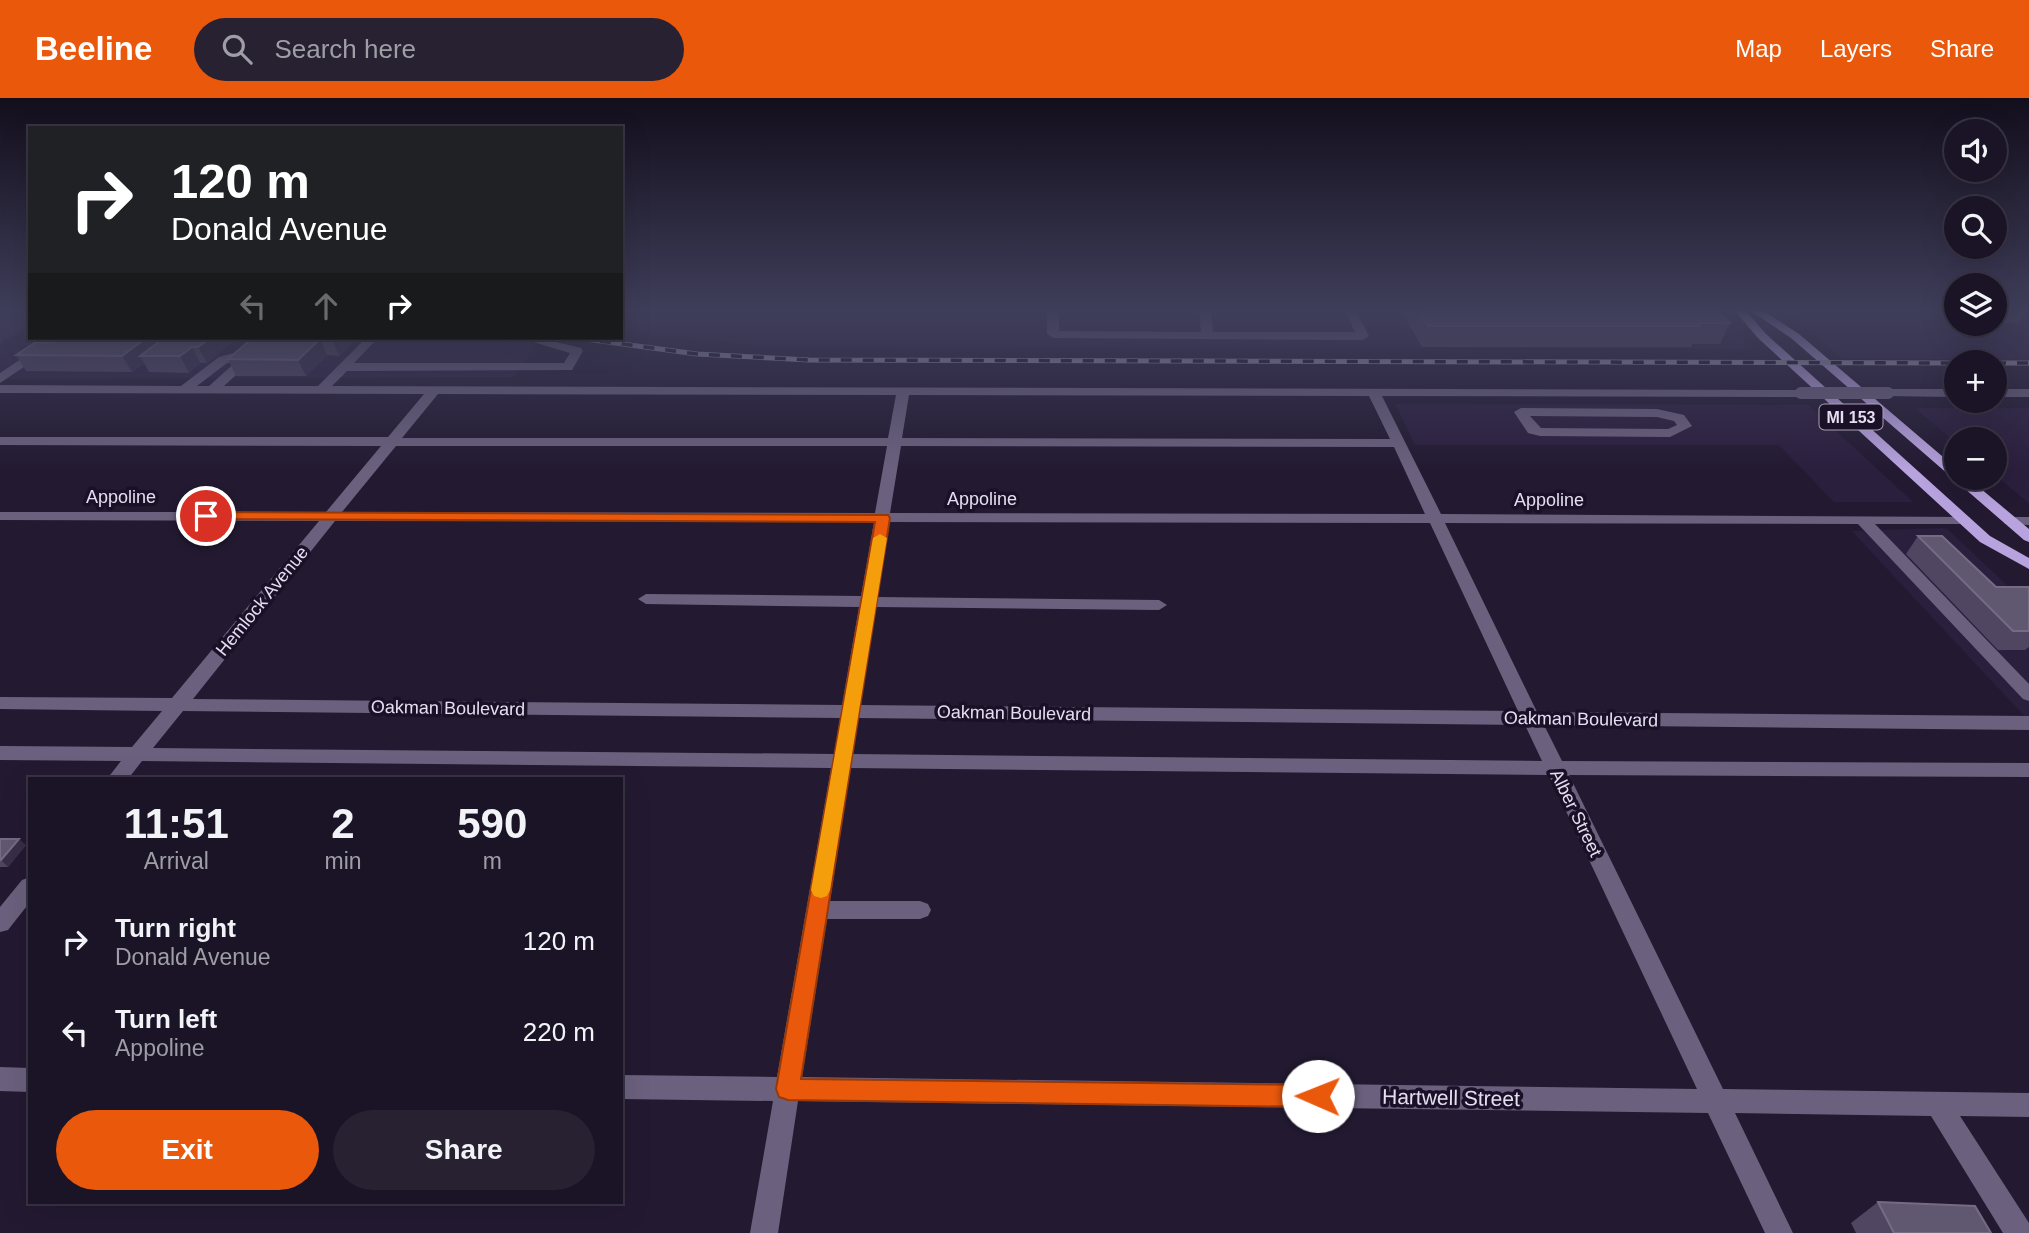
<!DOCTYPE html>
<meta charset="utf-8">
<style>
:root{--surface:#1a1426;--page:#272132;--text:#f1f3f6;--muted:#9f9ea7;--line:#383343;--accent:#ea580c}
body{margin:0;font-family:Helvetica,sans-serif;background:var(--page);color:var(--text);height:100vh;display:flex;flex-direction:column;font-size:26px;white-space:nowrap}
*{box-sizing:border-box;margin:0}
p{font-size:23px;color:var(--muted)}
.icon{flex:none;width:38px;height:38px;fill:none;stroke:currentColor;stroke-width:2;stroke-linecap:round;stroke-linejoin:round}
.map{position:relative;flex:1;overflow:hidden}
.drawer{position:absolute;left:28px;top:679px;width:595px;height:427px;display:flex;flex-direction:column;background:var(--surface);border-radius:0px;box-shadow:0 7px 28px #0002,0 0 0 2px var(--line)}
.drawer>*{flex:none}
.top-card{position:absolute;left:28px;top:28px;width:595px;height:214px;border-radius:0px;box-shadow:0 7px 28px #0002,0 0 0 2px var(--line);background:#202124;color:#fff;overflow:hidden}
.fabs{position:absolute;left:1944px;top:21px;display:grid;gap:14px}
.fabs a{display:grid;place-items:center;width:63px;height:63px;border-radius:50%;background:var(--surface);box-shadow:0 7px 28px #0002,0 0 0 2px var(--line);font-size:35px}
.pin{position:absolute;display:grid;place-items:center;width:60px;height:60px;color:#fff;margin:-30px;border:4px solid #fff;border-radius:50%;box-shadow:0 2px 7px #0007}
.me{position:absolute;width:77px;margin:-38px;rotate:271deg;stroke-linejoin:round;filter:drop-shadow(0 0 5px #0008)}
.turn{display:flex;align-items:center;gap:24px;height:147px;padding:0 28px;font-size:32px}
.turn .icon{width:91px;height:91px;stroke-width:2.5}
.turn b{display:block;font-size:49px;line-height:60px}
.lanes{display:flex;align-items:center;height:66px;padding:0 28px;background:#0003;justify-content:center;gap:35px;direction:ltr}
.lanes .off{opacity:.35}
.eta{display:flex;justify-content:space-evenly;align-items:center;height:119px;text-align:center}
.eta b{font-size:42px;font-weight:700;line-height:49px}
.button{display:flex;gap:14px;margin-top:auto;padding:14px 28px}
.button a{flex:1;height:80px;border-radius:42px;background:var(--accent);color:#fff;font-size:28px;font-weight:700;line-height:80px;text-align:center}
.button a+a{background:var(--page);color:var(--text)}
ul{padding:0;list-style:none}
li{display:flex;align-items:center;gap:21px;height:91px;padding:0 28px}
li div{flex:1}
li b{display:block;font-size:26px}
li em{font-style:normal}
header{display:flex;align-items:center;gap:42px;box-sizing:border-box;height:98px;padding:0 35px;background:var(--accent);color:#fff}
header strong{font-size:33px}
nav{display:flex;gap:38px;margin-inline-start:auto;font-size:24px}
.search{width:490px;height:63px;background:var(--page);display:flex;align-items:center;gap:18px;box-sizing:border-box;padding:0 24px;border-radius:38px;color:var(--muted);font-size:26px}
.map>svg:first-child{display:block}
</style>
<header>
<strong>Beeline</strong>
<div class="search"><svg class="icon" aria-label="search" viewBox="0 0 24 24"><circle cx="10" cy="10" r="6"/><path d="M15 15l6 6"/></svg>Search here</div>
<nav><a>Map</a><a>Layers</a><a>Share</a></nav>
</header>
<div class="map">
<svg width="2029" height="1135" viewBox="0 0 2029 1135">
<rect width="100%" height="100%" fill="#231a32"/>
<g fill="#2b1f3e">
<polygon points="0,213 30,213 30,240 510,240 537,247 514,279 0,281"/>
<polygon points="621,213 1714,213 1754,251 749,247 621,232"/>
<polygon points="1787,213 1956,213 1956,226 1995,226 1995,213 2029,213 2029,262 1842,260"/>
<polygon points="1395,306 1808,307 1913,404 1834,404 1779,347 1415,347"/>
<polygon points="1915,310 2029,310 2029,405 1995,377 1995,341 1956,341 1956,345"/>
<polygon points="1946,430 2029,508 2029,623 1852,433"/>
</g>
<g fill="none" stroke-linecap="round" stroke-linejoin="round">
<g fill="#6b617e" fill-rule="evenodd">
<polygon points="1047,213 1059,213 1059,233 1201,234 1199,213 1211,213 1213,234 1355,234 1345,213 1356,213 1369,238 1363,242 1053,240 1047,236"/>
<polygon points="53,240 67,240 0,285 0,275"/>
<path d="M 251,240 L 264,240 L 246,257 L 251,262 L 249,265 L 224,288 L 318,288 L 366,240 L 378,240 L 354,265 L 564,265 L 570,255 L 520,240 L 539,240 L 581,250 L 583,253 L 572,272 L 347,273 L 332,288 L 1805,292 L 1807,295 L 1801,299 L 1382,298 L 1441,416 L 1969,419 L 1971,422 L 1969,425 L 1964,426 L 1875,426 L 2029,586 L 2029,603 L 2023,601 L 1858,426 L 1445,425 L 1537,614 L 2029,618 L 2029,632 L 1544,627 L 1562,663 L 2029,665 L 2029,679 L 1569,677 L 1723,991 L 2029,995 L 2029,1019 L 1960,1018 L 2029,1125 L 2029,1135 L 2003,1135 L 1931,1018 L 1735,1015 L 1793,1135 L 1765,1135 L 1708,1015 L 798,1003 L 778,1135 L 750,1135 L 773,1003 L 621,1001 L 621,977 L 777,979 L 831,670 L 142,663 L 128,681 L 107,681 L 121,663 L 0,662 L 0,648 L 132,649 L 162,613 L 0,611 L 0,599 L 172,600 L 319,423 L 0,422 L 0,414 L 326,414 L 381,348 L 0,347 L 0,339 L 388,339 L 424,296 L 0,295 L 0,287 L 181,288 L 219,259 L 234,255 ZM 237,263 L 209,288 L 197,288 L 227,265 ZM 438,296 L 896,297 L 888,340 L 402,340 ZM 909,297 L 1369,298 L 1390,341 L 902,340 ZM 396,348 L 887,348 L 875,415 L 342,414 ZM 901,348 L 1394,349 L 1425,416 L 890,415 ZM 335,423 L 874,424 L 861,498 L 646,496 L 638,501 L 646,506 L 859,509 L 842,607 L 193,601 ZM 889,424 L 1430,425 L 1518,613 L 860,607 L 876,509 L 1159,512 L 1167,507 L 1159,502 L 877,499 ZM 183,613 L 840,620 L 834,656 L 153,650 ZM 858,620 L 1525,627 L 1542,663 L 853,656 ZM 850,670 L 1549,677 L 1697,991 L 802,979 L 827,821 L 920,821 L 928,818 L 931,812 L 928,806 L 920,803 L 830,803 Z"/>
<polygon points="1888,291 1956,291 1956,299 1884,298 1882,295"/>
<rect x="1995" y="291" width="34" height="8"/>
<path d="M 1521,310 L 1657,311 L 1684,317 L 1692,328 L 1670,339 L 1540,338 L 1528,335 L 1514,314 ZM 1530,318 L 1657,319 L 1674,323 L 1677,327 L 1668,331 L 1541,330 Z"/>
<polygon points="2010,419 2029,419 2029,427 2005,426 2003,423"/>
<polygon points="30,779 30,804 8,832 0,834 0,809 22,782"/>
<polygon points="0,969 30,970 30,994 0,993"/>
</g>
<g fill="#b8a3df" fill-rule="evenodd">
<polygon points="1735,213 1746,213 1766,236 1990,438 2029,460 2029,471 1980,444 1758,240"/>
<polygon points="1751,213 1764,213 1799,236 1956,370 1956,380 1968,380 2029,431 2029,444 2024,442 1791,240"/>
</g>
<g stroke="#a19bae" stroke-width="5">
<g id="rail">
<polyline points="578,240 697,256 809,262 1956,265"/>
<polyline points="1995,265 2029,265"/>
</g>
</g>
<use href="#rail" stroke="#1a1028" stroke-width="3.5" stroke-dasharray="11" stroke-linecap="butt"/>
<polyline stroke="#6b617e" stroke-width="12" points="1801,295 1888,295"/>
</g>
<g fill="#504661">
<polygon points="1401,213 1717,213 1730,225 1720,246 1692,246 1691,249 1422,249"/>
<polygon points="1995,213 2027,213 2019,225 1995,225"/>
<polygon points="60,240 237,240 207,265 200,265 189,275 149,274 144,265 132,274 26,273 16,257 54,244"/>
<polygon points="253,240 357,240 339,258 327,257 306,278 236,278 228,261"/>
<polygon points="1918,438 2029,533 2029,549 2025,552 1998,552 1906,456"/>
<polygon points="0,741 26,747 8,769 0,769"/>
<polygon points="1878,1104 1991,1135 1856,1135 1851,1125"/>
</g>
<g fill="#372e48">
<polygon points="4,213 30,213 30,226 0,246 0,216"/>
<polygon points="146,240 176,240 140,258 144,265 132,274 122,258"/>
<polygon points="210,240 237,240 207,265 198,249"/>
<polygon points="334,240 357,240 339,258 332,241"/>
<polygon points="320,241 327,257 306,278 298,262"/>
<polygon points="192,249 200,265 189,275 180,258"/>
<polygon points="19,741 26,747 8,769 1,762"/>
</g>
<g fill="#605770" stroke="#756c84" stroke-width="2">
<polygon points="1419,213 1717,213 1730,225 1697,225 1700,228 1428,228"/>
<polygon points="60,240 146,240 122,258 16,257 36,244 54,244"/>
<polygon points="164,240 210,240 198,249 192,249 180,258 140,258"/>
<polygon points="253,240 334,240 332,241 320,241 298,262 228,261"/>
<polygon points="1918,438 1942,438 1996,489 2029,489 2029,533 2013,533"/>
<polygon points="0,741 19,741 1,762 0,762"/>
<polygon points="1878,1104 1975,1108 1991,1135 1894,1135"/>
</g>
<linearGradient id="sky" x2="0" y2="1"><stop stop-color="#130e1c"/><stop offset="0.57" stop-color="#3f3e5a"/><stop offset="1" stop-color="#3f3e5a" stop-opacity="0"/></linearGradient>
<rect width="2029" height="372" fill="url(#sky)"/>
<polygon fill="#ea580c" stroke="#983908" stroke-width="2" points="206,414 888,417 890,420 801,981 1318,987 1326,990 1329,998 1326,1006 1318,1009 788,1002 779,999 776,991 875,424 202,421 200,418"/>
<polygon fill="#f59e0b" points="880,436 887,440 830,792 827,798 821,800 814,798 811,792 873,440"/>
<g text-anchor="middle" stroke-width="7" stroke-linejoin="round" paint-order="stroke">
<rect fill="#1a1028" stroke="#a7a1b4" stroke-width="2" x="1819.5" y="306.5" width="63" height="25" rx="5"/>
<g font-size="16" font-weight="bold" fill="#e4dff0">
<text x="1851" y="325">MI 153</text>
</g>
<g font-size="18" fill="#e4dff0" stroke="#1a1028">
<text x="121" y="405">Appoline</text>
<text x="982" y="407">Appoline</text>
<text x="1549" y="408">Appoline</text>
<text transform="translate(262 503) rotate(-51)" y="6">Hemlock Avenue</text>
<text transform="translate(448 610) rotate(1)" y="6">Oakman Boulevard</text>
<text transform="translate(1014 615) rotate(1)" y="6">Oakman Boulevard</text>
<text transform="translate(1581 621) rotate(1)" y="6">Oakman Boulevard</text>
<text transform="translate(1576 715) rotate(64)" y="6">Alber Street</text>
</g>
<g font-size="21" fill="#e4dff0" stroke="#1a1028">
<text transform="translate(1451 1000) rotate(1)" y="7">Hartwell Street</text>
</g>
</g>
</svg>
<div class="fabs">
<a><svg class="icon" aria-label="sound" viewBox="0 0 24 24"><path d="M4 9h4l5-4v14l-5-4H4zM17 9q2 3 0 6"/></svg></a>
<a><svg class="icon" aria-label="search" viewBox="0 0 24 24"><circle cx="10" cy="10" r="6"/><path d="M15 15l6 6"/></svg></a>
<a><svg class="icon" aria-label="layers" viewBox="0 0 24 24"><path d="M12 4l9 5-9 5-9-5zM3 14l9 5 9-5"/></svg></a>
<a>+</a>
<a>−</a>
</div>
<div class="pin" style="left:206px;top:418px;background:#d93025"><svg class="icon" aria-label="arrive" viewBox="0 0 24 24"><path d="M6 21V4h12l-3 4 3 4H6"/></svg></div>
<svg class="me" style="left:1318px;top:998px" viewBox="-20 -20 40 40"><circle r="19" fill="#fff"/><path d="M0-13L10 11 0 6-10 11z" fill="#ea580c"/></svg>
<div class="top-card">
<div class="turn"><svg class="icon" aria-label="right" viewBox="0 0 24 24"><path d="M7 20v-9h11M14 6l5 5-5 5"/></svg><div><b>120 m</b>Donald Avenue</div></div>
<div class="lanes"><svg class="icon off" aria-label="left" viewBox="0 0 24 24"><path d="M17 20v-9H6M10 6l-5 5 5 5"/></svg><svg class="icon off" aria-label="ahead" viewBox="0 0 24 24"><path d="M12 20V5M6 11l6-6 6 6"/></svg><svg class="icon" aria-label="right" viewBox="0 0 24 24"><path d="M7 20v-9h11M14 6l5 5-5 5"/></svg></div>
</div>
<section class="drawer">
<div class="eta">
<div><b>11:51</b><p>Arrival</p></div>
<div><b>2</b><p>min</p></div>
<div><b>590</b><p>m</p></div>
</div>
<ul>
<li><svg class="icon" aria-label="right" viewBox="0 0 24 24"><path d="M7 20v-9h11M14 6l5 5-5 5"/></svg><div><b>Turn right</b><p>Donald Avenue</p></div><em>120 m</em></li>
<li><svg class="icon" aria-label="left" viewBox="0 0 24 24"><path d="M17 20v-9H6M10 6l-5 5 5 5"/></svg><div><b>Turn left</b><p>Appoline</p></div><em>220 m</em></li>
</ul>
<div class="button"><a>Exit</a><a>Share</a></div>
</section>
</div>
